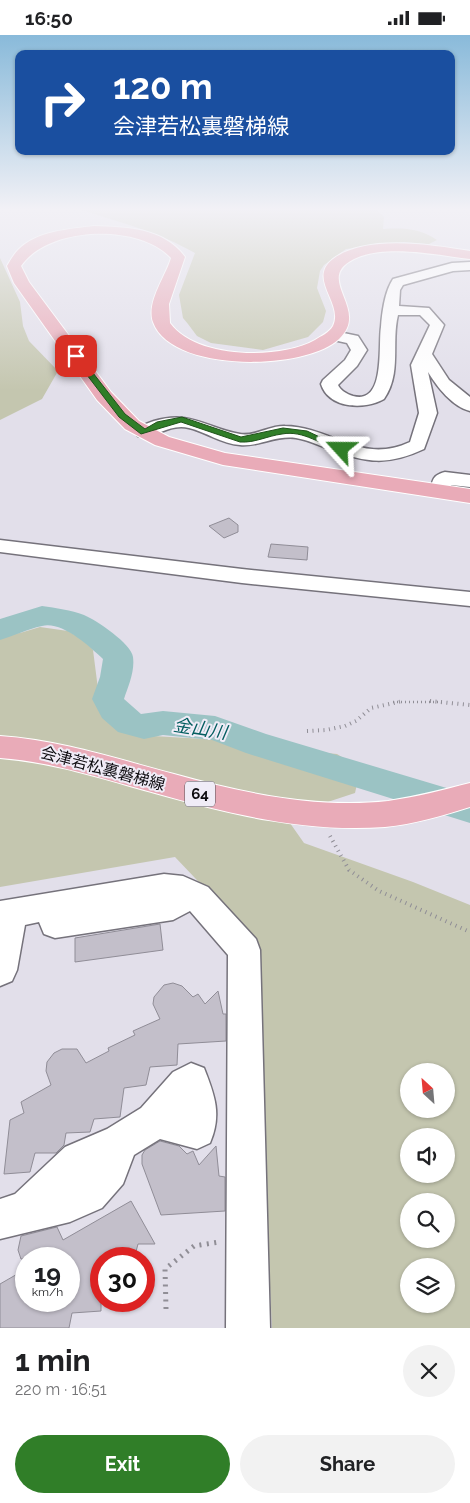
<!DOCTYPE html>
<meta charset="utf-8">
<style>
:root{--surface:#fff;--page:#f2f2f2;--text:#202124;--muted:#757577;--accent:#307e28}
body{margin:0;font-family:Raleway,"Noto Sans JP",sans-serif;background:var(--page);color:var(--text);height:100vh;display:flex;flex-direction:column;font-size:19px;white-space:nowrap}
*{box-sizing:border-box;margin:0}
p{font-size:16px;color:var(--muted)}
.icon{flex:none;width:28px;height:28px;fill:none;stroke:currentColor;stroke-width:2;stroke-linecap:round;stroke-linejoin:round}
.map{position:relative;height:1293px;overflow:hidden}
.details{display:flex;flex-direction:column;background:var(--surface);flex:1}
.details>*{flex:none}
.hud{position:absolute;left:15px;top:15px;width:440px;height:105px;border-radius:10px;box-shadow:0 1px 4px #0004;background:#1a4fa0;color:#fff;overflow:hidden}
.needle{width:32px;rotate:334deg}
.tools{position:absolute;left:400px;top:1028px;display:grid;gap:10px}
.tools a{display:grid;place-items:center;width:55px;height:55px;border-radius:50%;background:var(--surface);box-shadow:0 1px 4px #0004;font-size:25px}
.speed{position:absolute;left:15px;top:1212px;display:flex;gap:10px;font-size:25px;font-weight:700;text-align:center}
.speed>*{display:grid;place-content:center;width:65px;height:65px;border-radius:50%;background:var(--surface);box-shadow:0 1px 4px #0004;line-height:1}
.speed small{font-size:12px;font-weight:400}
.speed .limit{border:8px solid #d22;background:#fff;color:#111}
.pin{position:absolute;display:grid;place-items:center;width:42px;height:42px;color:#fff;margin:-21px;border-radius:10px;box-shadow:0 2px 8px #0006}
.me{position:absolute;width:55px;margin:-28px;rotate:294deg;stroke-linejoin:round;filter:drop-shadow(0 0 4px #0008)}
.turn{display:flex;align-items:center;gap:18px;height:105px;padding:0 15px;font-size:22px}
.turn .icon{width:65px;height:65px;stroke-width:2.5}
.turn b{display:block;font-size:35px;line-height:42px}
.round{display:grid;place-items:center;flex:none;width:52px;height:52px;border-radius:26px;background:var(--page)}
.head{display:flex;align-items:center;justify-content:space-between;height:85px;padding:0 15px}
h1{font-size:30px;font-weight:700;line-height:38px}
.button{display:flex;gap:10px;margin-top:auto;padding:10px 15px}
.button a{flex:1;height:58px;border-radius:30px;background:var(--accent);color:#fff;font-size:20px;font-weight:700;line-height:58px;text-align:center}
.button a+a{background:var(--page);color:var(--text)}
.status{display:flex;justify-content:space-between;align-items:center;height:35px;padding:0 25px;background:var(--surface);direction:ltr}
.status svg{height:14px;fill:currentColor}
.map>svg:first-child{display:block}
</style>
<div class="status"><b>16:50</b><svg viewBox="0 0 49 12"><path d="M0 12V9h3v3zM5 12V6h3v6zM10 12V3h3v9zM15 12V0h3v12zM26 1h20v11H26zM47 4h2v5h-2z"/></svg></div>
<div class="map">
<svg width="470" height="1293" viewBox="0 0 470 1293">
<rect width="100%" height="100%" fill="#e2dfea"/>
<g fill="#c4c6af" fill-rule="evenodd">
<path d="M 82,175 L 377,175 L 384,182 L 383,194 C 404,193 419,193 437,205 L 429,209 L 404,207 L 346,214 L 324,230 L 320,236 L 317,253 L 326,276 L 323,287 L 308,302 L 263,315 L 211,308 L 197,301 L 188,289 L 183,283 L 179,260 L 195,218 C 158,197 122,188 82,175 Z"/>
<polygon points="0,223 20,267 23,291 29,306 58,336 42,364 0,385"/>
<path d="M 40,592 L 68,596 L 85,606 L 93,615 L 98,654 L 112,683 L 153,701 L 222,705 L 266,712 L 337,719 L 353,729 L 357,749 L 355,758 L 285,781 L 304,808 L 413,847 L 470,870 L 470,1293 L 272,1293 L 253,904 L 175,822 L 0,852 L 0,600 L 20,598 ZM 409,1036 L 446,1036 L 446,1074 L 409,1074 ZM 409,1101 L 446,1101 L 446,1139 L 409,1139 ZM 409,1166 L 446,1166 L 446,1204 L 409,1204 ZM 409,1231 L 446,1231 L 446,1269 L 409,1269 Z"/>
</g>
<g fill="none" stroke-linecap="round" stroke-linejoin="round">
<path fill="#9bc3c4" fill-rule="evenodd" d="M 42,571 C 56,573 71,575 84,580 C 96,585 132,609 133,622 C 135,637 128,651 124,664 L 141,679 L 163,676 L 215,681 L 266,699 L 470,760 L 470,788 L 246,718 L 212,705 L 163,700 L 144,704 L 118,697 L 102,683 L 92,664 L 100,642 L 103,624 C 89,611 62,586 42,591 C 27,594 14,601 0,605 L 0,584 Z"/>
</g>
<g fill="#c3bfca" stroke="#908d97">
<polygon points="229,483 238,490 238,497 224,503 209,491"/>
<polygon points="271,509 308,512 307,525 268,522"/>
<polygon points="160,889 163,915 75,927 75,903"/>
<polygon points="173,948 182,951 193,962 198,959 205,969 218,956 223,979 226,979 226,1006 178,1009 177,1030 150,1032 146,1050 124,1053 120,1082 94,1084 90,1097 66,1098 64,1110 56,1118 35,1118 30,1137 4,1139 10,1085 24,1078 21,1067 51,1050 46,1036 47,1027 54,1018 62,1014 77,1014 86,1028 109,1016 108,1013 135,1000 133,996 160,984 153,969 154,962 164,950"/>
<polygon points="160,1106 179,1111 187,1119 193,1116 199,1130 216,1111 219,1141 225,1142 225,1176 161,1180 142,1129 142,1120 145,1115"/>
<polygon points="131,1166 155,1209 138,1209 134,1224 101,1224 101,1276 72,1278 69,1293 0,1293 0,1249 26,1234 26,1266 69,1266 69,1224 21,1224 18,1215 21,1201 57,1192 63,1205"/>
</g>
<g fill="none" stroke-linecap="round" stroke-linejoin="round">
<g stroke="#75727b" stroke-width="3">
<g id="minor">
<path d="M 470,227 L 470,235 L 453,236 L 403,250 L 400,255 L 399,271 L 429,273 L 444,290 L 432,319 L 449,345 L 470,362 L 470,376 C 453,372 437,352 428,337 L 437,378 L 424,414 C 388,431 366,428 329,414 C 318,410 308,405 296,403 C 275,400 259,412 240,410 C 222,409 206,397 189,393 C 168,388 155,405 138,401 L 135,397 C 139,391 148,388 154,386 C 191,375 206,393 240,399 C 254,402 270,390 285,391 C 333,392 360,430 410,407 L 419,378 L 411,330 L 430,290 L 420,280 L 398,280 C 391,308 402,338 384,364 C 365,375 329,374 321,349 L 323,345 L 345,325 L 351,315 L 347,308 L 329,304 L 326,301 L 334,296 L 358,301 L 367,315 L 357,331 L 338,350 C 340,355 347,359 353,361 C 386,370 378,310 381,292 C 382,277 385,256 393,244 L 452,228 Z"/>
<path d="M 445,437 L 470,440 L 470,452 L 451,450 L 448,460 L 434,460 L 431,456 C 432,445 433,440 445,437 Z"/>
<polygon points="0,505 242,534 470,557 470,571 242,548 0,517"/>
<polygon points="164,839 183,841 208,852 256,904 260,915 270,1293 226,1293 228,920 190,876 173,885 55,903 44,899 39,887 25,890 17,935 12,946 0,951 0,866"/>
<path d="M 191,1028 L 204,1033 C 215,1061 222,1080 210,1108 L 197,1114 L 160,1104 L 134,1120 L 123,1149 L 102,1173 L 70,1187 L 0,1204 L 0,1164 L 15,1159 L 65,1112 L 107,1094 L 141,1073 L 173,1037 Z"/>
</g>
</g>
<g stroke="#fff" stroke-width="2">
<g id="major">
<path d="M 94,191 C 127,192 164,193 185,222 L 169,269 L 170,288 C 196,324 279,325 315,305 C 321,301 329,298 333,291 C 344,268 307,244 333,224 C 367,199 431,210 470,216 L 470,224 C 437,220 385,209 354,224 C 313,244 371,274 339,304 C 305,336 171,338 153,287 C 146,267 166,241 171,223 C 139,188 48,191 21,231 L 29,247 L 111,357 L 139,386 L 169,402 L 225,418 L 470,454 L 470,468 L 223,430 L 155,410 L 125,394 L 97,365 L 14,248 L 7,231 C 10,226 14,219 18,215 C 36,196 70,194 94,191 Z"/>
<path d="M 0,701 C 60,705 117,724 174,739 C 242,758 318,774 388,766 C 416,762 443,755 470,748 L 470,772 C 442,781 414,789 385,792 C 307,798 230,779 155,758 C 104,744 53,727 0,723 Z"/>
</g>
</g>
<polyline stroke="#908e96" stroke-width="2.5" stroke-dasharray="1 3" stroke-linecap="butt" points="393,667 445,667"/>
<g stroke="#908e96" stroke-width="4" stroke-dasharray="1 4.5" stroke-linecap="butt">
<polyline points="430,666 470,670"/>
<polyline points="307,696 326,695 345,691 356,686 371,673 403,666"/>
<polyline points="330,801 349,835 379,856 470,897"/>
</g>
<polyline stroke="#908e96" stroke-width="5" stroke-dasharray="2 5.5" stroke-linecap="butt" points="166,1274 165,1234 194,1211 219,1207"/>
<use href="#minor" fill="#fff" fill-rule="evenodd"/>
<use href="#major" fill="#e9abb8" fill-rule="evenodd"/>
</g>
<linearGradient id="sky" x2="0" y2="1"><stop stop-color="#89bada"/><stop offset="0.49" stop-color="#f2f1f6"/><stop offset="1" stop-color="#f2f1f6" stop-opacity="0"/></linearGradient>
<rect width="470" height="356" fill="url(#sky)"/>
<path fill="#307e28" stroke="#1f521a" d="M 74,320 L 79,320 L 125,379 L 145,394 L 157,387 L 182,382 L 241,402 L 283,393 L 307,396 L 345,414 L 341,416 C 321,410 304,395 282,399 C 267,401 255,408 240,407 L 181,387 L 141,399 L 119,382 L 74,323 Z"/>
<g text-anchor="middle" stroke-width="4" stroke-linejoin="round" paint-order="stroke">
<rect fill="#f0ecf7" stroke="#524f55" stroke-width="1" x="185" y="746.5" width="30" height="25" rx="4"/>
<g font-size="15" font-weight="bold" fill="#0e0c10">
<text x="200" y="764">64</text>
</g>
<g font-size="16" fill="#0e0c10" stroke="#f0ecf7">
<text transform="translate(103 733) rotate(15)" y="6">会津若松裏磐梯線</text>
</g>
<g font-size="18" font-style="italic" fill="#045e60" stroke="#f0ecf7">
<text transform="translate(200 694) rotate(9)" y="6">金山川</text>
</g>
</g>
</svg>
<div class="tools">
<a><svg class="needle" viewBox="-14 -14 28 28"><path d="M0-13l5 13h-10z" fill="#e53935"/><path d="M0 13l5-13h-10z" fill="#757577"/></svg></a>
<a><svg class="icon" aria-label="sound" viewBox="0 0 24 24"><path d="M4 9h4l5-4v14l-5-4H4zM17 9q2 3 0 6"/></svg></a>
<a><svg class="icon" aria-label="search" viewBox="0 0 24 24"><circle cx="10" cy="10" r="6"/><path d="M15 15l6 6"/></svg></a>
<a><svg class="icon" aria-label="layers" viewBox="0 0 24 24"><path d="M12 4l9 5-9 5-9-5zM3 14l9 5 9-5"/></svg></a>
</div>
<div class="speed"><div>19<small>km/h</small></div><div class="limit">30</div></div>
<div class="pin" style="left:76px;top:321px;background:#d93025"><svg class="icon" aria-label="arrive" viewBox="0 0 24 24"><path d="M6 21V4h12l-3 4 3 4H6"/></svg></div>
<svg class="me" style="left:341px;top:414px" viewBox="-20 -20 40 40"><path d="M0-17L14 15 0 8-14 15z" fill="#307e28" stroke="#fff" stroke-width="4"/></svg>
<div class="hud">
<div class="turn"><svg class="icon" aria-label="right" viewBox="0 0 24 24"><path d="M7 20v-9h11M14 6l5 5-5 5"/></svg><div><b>120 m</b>会津若松裏磐梯線</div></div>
</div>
</div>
<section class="details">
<div class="head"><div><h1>1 min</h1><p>220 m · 16:51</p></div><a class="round"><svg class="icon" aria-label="close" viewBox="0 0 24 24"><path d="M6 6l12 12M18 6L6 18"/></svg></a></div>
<div class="button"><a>Exit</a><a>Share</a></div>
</section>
